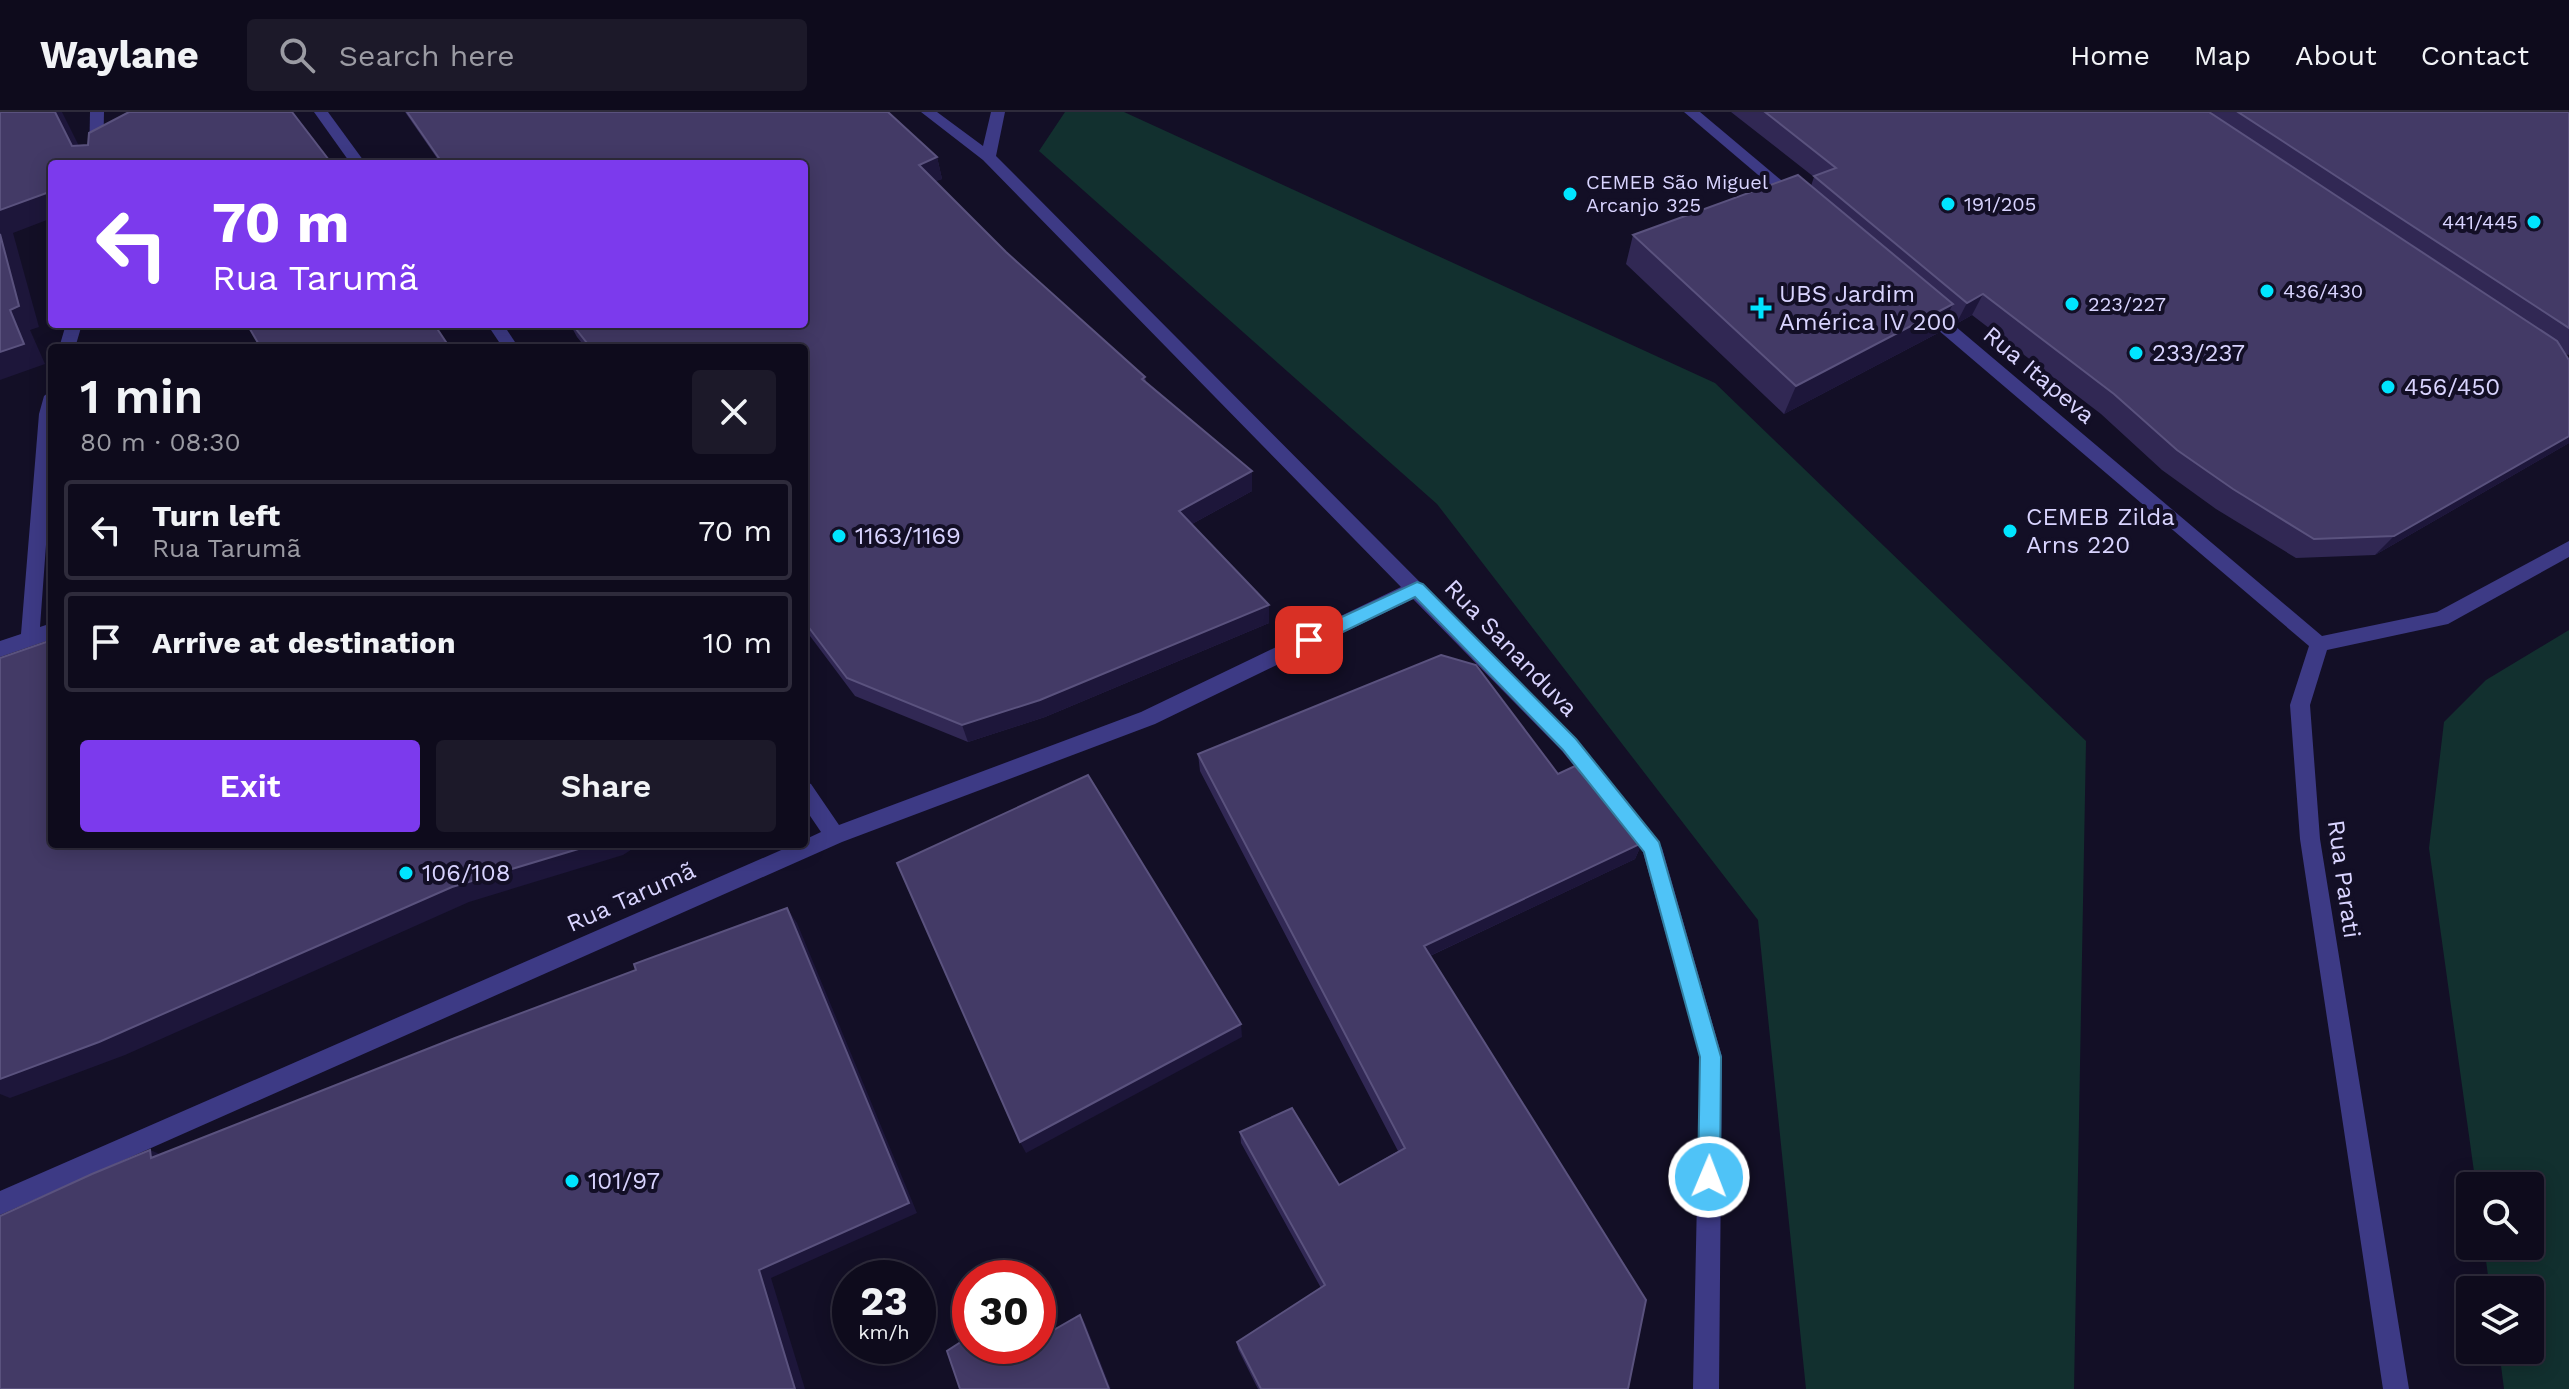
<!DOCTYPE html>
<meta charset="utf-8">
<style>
:root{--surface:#0e0b1c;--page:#1c1929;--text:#f1f3f6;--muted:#9b9ba3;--line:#2e2b3b;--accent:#7c3aed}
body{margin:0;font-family:"Work Sans",sans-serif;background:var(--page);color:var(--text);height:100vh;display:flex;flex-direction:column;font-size:30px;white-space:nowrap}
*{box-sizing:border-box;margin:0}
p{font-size:26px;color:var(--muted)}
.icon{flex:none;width:44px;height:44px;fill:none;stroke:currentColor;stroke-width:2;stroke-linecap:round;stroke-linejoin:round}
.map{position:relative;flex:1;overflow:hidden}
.sheet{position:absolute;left:48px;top:232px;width:760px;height:504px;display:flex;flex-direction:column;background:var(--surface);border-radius:8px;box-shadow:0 4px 20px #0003,0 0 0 2px var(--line)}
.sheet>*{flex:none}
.banner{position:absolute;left:48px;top:48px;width:760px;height:168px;border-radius:8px;box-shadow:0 4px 20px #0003,0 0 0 2px var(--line);background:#7c3aed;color:#fff;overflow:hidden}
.fabs{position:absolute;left:2456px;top:1060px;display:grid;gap:16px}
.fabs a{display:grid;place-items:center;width:88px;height:88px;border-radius:8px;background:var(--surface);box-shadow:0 4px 20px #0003,0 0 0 2px var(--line);font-size:40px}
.speed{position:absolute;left:832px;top:1148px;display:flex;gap:16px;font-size:40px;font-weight:700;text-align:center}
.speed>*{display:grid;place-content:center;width:104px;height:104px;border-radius:50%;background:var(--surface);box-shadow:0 4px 20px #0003,0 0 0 2px var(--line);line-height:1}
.speed small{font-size:20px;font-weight:400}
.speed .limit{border:12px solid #d22;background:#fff;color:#111}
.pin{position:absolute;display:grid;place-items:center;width:68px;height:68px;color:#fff;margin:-34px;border-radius:16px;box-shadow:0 4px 12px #0006}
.me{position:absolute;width:88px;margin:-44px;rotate:1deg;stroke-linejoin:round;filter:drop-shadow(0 0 6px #0008)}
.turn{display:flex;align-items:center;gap:28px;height:168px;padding:0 32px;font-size:36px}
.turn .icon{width:104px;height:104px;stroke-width:2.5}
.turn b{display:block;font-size:56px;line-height:68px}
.round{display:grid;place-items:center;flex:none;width:84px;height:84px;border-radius:8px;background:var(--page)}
.summary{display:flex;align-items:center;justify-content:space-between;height:136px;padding:0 32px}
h1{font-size:48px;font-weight:600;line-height:60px}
.cta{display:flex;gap:16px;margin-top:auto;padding:16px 32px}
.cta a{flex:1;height:92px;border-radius:8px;background:var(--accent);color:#fff;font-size:32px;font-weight:600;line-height:92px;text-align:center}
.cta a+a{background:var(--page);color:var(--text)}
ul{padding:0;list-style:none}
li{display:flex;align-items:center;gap:24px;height:100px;margin:0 16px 12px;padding:0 16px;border:4px solid var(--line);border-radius:8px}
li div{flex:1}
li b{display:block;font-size:30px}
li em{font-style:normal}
header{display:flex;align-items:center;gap:48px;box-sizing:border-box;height:112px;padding:0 40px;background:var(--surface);border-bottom:2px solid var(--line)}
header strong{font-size:38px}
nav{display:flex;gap:44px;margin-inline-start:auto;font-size:28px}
.search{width:560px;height:72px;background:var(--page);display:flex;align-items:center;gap:20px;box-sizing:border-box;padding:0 28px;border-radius:8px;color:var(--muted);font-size:30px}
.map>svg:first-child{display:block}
</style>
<header>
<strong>Waylane</strong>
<div class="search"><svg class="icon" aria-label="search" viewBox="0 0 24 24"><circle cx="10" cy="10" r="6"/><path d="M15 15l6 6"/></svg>Search here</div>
<nav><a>Home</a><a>Map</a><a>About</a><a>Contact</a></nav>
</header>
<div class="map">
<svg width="2569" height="1277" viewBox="0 0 2569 1277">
<rect width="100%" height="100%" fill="#130f26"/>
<g fill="#12302f">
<polygon points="1065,0 1124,0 1715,271 2086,629 2074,1277 1806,1277 1758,808 1437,392 1039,39"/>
<polygon points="2569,518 2569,1277 2504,1277 2499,1238 2530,1238 2530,1178 2490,1178 2484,1134 2530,1134 2530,1074 2476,1074 2429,736 2444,610 2486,568"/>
</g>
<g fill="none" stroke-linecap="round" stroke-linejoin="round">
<g fill="#3d3a85" fill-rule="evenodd">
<polygon points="90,0 104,0 103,52 89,52"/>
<polygon points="314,0 328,0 366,52 351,52"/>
<polygon points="921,0 937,0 983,34 991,0 1005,0 996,44 1576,627 1662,736 1722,945 1719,1277 1693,1277 1700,945 1643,740 1562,639 1413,487 1155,612 842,730 0,1103 0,1079 795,732 804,732 804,728 821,720 804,695 804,669 811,672 839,713 1141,600 1401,475 983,48"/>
<polygon points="1684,0 1700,0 1800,84 1800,90 1790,90"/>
<polygon points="1923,191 1929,192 2322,524 2437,500 2569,429 2569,445 2448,512 2327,538 2310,593 2320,727 2409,1277 2383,1277 2300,727 2290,593 2309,534 1917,200 1917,192"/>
<polygon points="66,212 82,212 75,236 59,236"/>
<polygon points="487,212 503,212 519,236 503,236"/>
<polygon points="52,278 52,351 40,515 52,511 52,527 0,545 0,529 21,522 39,302 44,284"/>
</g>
</g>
<g fill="#312854">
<polygon points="405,0 888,0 937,45 942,67 935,69 1006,140 1145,265 1146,270 1252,379 1192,412 1269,511 1045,605 968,630 855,584 804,516 804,236 586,236 577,225 570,212 804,212 804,52 441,52"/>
<polygon points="1731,0 2569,0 2569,243 2565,242 2569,248 2569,331 2375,443 2296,446 2216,397 2162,358 2101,302 1972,203 1956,212 1947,204 1938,221 1784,302 1626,152 1633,123 1811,74 1814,65"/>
<polygon points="1198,642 1558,662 1642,731 1635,747 1430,844 1628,1277 1258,1277 1238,1237 1237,1230 1321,1176 1241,1031 1240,1020 1339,1073 1398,1039 1200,659"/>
</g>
<g fill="#1d163a">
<polygon points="55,0 62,0 88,52 72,34"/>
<polygon points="937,45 942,67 924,74 919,53"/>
<polygon points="52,79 52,106 13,121 39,215 30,218 45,252 0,268 0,240 10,198 0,122 0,98"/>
<polygon points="1983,182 1972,203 1956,212 1967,191"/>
<polygon points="1953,192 1938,221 1784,302 1796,274"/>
<polygon points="2569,324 2569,331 2375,443 2394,424"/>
<polygon points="1252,359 1252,379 1181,418 1179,399"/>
<polygon points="1269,493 1269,511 1045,605 968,630 962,613"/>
<polygon points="1642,731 1635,747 1421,848 1424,834"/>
<polygon points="595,732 640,732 623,743 469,790 125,943 10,986 0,982 0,967 452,775"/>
<polygon points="787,796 797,811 917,1101 771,1166 805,1277 795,1277 759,1158"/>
<polygon points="1241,912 1242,925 1026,1041 1020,1030"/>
<polygon points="150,1038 176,1049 151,1046"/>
<polygon points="1080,1203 1085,1211 1111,1277 1109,1277"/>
<polygon points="1010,1234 1014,1234 1019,1248 1012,1242"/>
</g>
<g fill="#433a66" stroke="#5a527e" stroke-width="2">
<polygon points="0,0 55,0 72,34 88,33 89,21 129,0 292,0 332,52 52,52 52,79 0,98"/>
<polygon points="407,0 888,0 937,45 919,53 1006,140 1145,265 1142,267 1252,359 1179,399 1269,493 1040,588 962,613 847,566 804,509 804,236 591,236 572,212 804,212 804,52 443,52"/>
<polygon points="1765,0 2209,0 2557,229 2569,248 2569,324 2394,424 2314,427 2233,377 2177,338 2114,282 1983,182 1967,191 1814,64 1836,56"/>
<polygon points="2238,0 2569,0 2569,216"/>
<polygon points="1798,63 1953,192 1796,274 1633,123"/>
<polygon points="0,122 19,194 10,198 24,232 0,240"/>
<polygon points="247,212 434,212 450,236 261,236"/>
<polygon points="52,528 52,732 595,732 452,775 99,930 0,967 0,546"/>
<polygon points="1441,543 1476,553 1558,662 1575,654 1642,731 1424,834 1646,1188 1628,1277 1261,1277 1237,1230 1325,1173 1240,1020 1292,996 1339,1073 1405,1036 1198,642"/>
<polygon points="1088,663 1241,912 1020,1030 897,751"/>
<polygon points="787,796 909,1091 759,1158 795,1277 0,1277 0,1104 92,1062 150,1038 151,1046 455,926 636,858 634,852"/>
<polygon points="1080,1203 1109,1277 960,1277 947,1239 970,1224 970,1234 1010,1234 1012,1242 1026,1234 1038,1234 1038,1227"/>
</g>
<polygon fill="#4fc3f7" stroke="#337fa1" stroke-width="2" points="1417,470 1423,472 1576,627 1659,730 1721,945 1720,1065 1717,1073 1709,1076 1701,1073 1698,1065 1700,945 1644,740 1563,638 1415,485 1316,533 1303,533 1301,528 1303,523"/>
<g fill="#00e5ff" stroke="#130f26" stroke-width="3">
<circle cx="1570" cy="82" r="8"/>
<circle cx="1948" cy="92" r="8"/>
<circle cx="2534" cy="110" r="8"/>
<circle cx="2267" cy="179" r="8"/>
<circle cx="2072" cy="192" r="8"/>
<path d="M1757 184h8v8h8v8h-8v8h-8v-8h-8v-8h8z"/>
<circle cx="2136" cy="241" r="8"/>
<circle cx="2388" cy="275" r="8"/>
<circle cx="2010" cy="419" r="8"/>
<circle cx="839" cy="424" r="8"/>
<circle cx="406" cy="761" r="8"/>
<circle cx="572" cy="1069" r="8"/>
</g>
<g text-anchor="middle" stroke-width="8" stroke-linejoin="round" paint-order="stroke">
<g font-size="20" fill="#d9d4ff" stroke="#130f26" text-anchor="start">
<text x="1586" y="77">CEMEB São Miguel<tspan x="1586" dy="23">Arcanjo 325</tspan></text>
<text x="1964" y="99">191/205</text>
<text x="2518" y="117" text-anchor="end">441/445</text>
<text x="2283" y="186">436/430</text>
<text x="2088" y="199">223/227</text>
</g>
<g font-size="24" fill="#d9d4ff" stroke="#130f26" text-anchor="start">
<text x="1779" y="190">UBS Jardim<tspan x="1779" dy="28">América IV 200</tspan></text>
<text x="2152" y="249">233/237</text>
<text x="2404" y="283">456/450</text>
<text x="2026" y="413">CEMEB Zilda<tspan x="2026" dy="28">Arns 220</tspan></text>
<text x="855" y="432">1163/1169</text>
<text x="422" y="769">106/108</text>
<text x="588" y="1077">101/97</text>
</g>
<g font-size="24" fill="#d9d4ff" stroke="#130f26">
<text transform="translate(2039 263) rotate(40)" y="8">Rua Itapeva</text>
<text transform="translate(1511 536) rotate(46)" y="8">Rua Sananduva</text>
<text transform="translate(2344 767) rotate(82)" y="8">Rua Parati</text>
<text transform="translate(631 785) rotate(-24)" y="8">Rua Tarumã</text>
</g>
</g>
</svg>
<div class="fabs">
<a><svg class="icon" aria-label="search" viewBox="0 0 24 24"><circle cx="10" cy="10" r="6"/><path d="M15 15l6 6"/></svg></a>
<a><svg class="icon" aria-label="layers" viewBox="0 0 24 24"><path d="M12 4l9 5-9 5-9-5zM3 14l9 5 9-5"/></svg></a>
</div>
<div class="speed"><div>23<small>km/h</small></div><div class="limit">30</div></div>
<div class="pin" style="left:1309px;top:528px;background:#d93025"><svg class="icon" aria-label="arrive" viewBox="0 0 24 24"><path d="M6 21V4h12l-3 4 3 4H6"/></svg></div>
<svg class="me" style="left:1709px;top:1065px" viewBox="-20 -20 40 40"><circle r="17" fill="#4fc3f7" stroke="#fff" stroke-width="3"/><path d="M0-11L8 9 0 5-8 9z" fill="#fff"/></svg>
<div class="banner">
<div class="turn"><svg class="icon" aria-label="left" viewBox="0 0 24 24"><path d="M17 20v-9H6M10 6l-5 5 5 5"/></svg><div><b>70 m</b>Rua Tarumã</div></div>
</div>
<section class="sheet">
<div class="summary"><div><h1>1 min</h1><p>80 m · 08:30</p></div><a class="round"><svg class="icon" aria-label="close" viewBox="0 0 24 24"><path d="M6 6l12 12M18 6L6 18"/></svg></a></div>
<ul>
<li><svg class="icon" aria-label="left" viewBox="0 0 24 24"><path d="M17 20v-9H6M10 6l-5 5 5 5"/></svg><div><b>Turn left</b><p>Rua Tarumã</p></div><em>70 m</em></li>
<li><svg class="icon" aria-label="arrive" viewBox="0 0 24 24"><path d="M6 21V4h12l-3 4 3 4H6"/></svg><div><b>Arrive at destination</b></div><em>10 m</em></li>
</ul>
<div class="cta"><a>Exit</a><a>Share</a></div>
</section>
</div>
